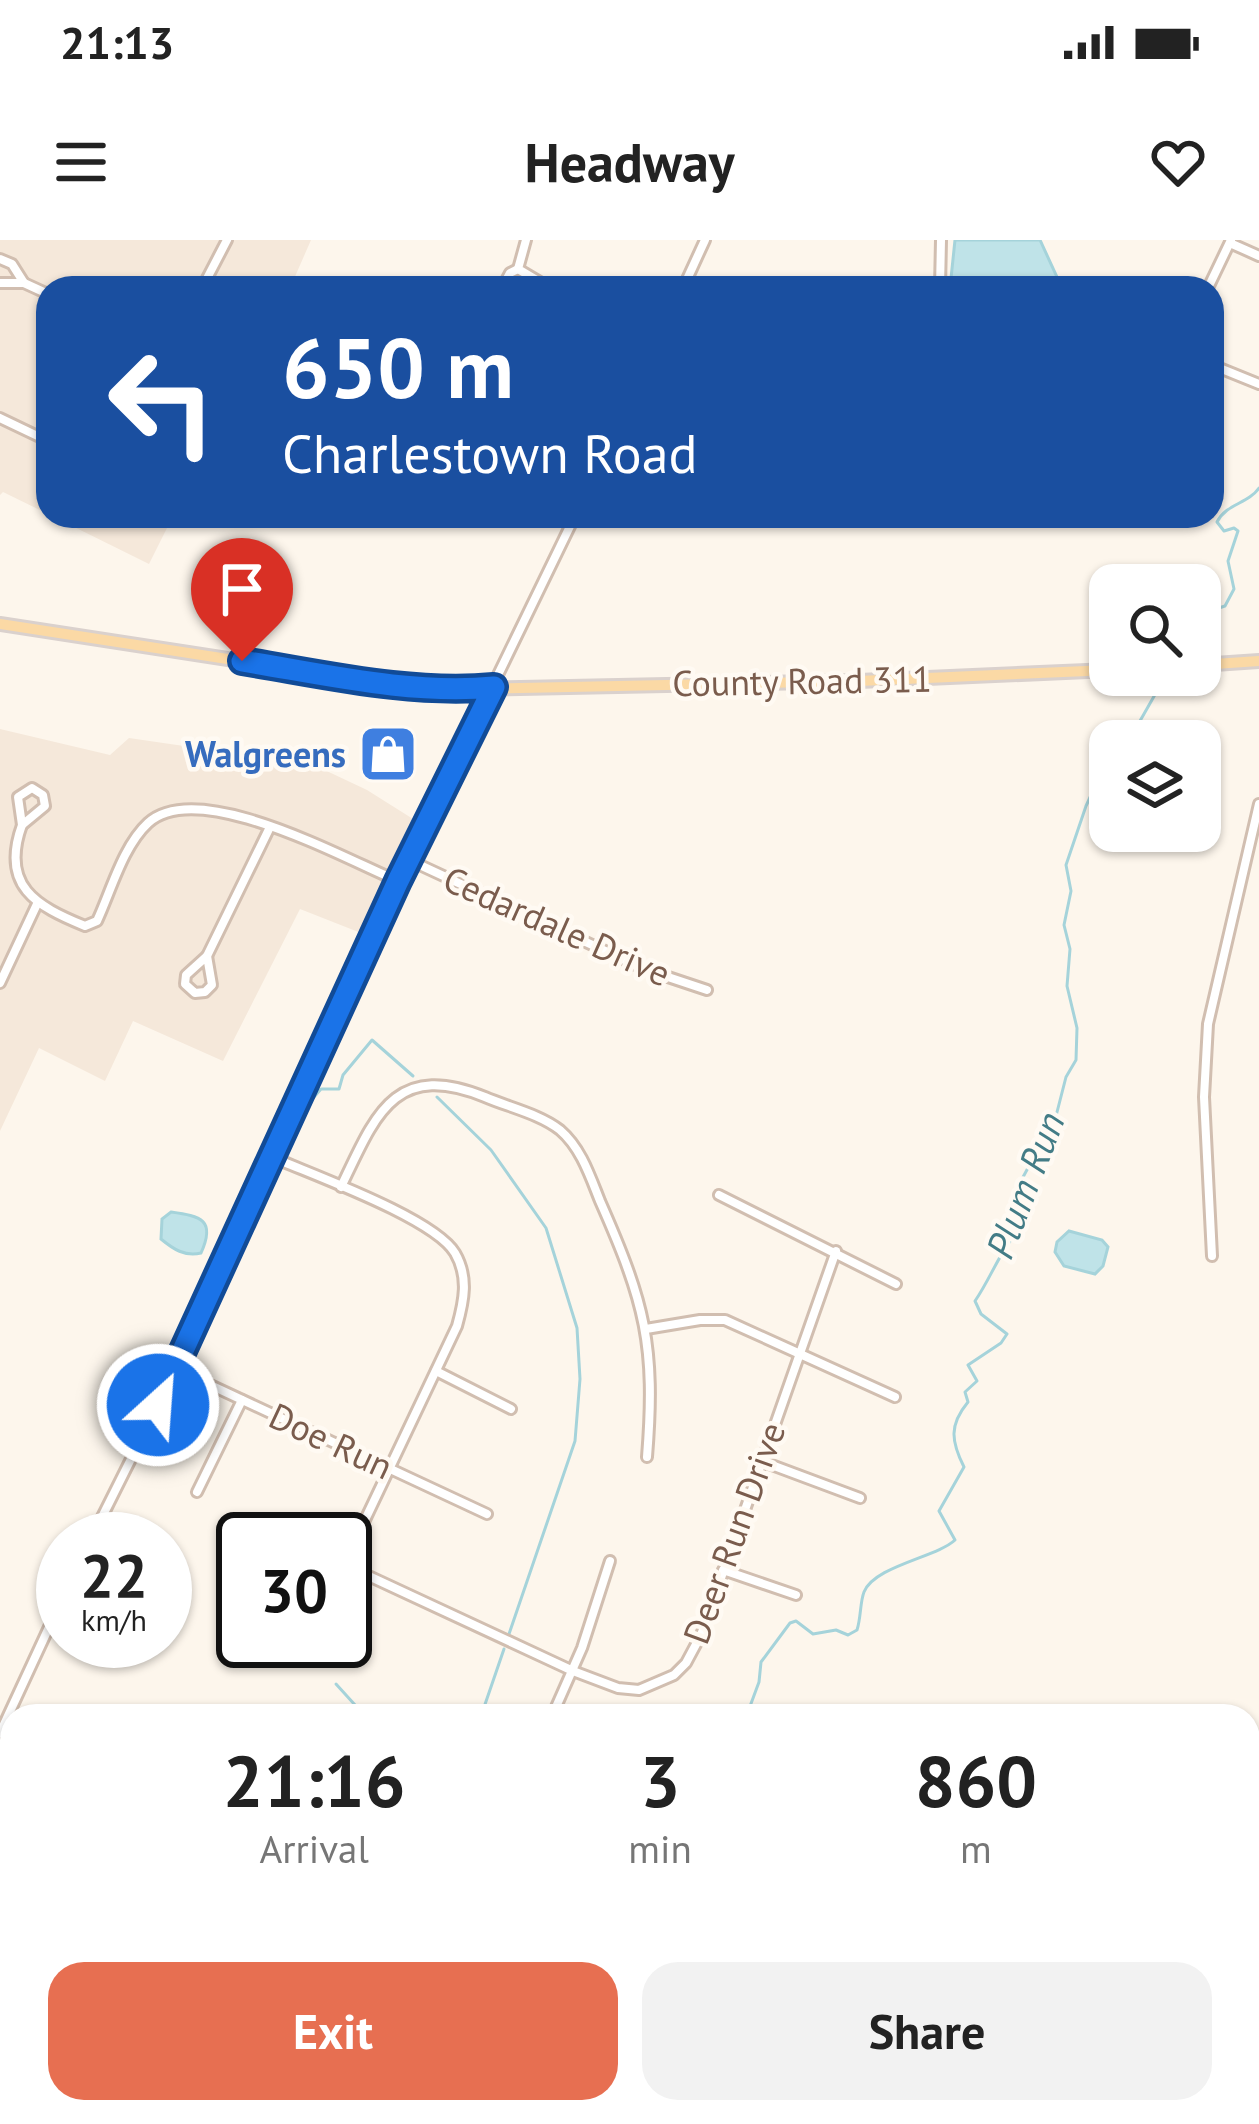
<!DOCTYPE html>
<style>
:root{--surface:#fff;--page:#f2f2f2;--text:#222;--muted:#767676;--accent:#e76f51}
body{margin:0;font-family:"PT Sans",sans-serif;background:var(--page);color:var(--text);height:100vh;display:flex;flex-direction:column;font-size:45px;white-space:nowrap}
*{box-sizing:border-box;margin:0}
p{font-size:39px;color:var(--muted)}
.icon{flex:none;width:66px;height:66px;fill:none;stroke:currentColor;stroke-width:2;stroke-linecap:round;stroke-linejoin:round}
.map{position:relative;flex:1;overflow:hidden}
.panel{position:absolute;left:0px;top:1464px;width:1260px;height:420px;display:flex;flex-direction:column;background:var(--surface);border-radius:36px 36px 0 0;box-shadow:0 3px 9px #0004}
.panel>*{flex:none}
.top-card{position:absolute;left:36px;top:36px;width:1188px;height:252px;border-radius:36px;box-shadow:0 3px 9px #0004;background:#1a4fa0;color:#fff;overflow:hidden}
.buttons{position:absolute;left:1089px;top:324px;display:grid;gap:24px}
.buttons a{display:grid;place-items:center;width:132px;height:132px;border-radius:24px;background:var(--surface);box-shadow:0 3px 9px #0004;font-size:60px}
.speed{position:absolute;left:36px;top:1272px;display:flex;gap:24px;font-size:60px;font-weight:700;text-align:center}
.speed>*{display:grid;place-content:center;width:156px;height:156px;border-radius:50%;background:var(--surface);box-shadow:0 3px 9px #0004;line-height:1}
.speed small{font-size:30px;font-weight:400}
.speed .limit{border:6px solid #111;border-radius:18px;background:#fff;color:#111}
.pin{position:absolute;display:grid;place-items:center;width:102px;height:102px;color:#fff;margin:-123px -51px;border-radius:50% 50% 50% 0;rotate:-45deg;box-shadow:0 0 12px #0007}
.pin .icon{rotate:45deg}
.me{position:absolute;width:132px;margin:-66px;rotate:26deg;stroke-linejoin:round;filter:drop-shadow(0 0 9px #0008)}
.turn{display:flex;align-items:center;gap:42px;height:252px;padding:0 48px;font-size:54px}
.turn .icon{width:156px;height:156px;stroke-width:2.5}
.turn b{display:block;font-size:84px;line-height:102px}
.eta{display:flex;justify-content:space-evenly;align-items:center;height:204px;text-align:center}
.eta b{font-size:72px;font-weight:700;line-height:84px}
.primary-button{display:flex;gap:24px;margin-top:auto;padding:24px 48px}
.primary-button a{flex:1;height:138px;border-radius:36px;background:var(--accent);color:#fff;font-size:48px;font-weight:700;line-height:138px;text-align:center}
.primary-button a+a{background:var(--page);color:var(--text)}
.status{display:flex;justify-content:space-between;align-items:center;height:84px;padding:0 60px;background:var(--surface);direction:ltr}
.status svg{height:33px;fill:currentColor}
header{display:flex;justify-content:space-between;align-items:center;height:156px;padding:0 48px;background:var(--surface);font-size:54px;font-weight:700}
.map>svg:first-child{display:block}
</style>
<div class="status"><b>21:13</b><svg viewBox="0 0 49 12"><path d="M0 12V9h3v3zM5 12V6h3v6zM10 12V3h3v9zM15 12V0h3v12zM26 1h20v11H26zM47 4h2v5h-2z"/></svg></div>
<header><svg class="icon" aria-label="menu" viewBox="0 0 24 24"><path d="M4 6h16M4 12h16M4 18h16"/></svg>Headway<svg class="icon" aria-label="heart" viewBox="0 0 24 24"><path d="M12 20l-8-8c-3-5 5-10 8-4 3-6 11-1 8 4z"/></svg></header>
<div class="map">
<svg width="1259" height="1884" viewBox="0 0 1259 1884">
<rect width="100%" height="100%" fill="#fdf6ec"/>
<g fill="#f5e8da">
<polygon points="0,0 311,0 290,48 48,48 48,274 3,252 0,255"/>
<polygon points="52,276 173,276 149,324"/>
<polygon points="0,489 110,515 129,498 314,525 367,550 421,584 366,695 300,669 223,821 133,781 105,841 39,808 0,891"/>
</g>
<g fill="#bfe3e8" stroke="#a5d3da" stroke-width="3">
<polygon points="955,0 1040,0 1062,48 950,48"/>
<path d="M 171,972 C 201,976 216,980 201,1013 C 185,1017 173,1009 161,999 L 162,979 Z"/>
<polygon points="1069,991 1102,1000 1108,1007 1103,1026 1095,1034 1064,1026 1055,1012 1057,1002"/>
</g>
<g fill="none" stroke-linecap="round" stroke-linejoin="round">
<g stroke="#a5d3da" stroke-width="3">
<path d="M 1200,374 L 1225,366 L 1234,349 L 1228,321 L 1238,291 L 1234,288 L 1224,291 L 1217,282 C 1227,263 1248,264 1259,248"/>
<polyline points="1124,501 1132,495 1165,437"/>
<polyline points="437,857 491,910 546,988 577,1088 580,1139 575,1201 509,1394"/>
<polyline points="301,872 321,849 339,849 343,835 372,800 413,836"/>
<polyline points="336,1444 365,1476"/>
<polyline points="481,1476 504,1409"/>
<path d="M 752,1476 L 749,1469 L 759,1442 L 761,1422 L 790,1383 L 796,1381 L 813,1394 L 836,1390 L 848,1395 L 857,1390 C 861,1378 860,1362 864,1352 C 874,1326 937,1317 955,1300 L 939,1271 L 964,1227 C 951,1201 949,1185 968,1162 L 965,1152 L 977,1141 L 968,1125 L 1001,1103 L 1007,1094 L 981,1074 L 975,1061 C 990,1039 997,1018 1013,997 L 1008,976 L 1022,939 L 1056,876 L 1066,837 L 1076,820 L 1077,788 L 1067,746 L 1070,709 L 1064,685 L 1071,651 L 1066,625 L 1086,566 L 1110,514"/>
<polyline points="261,1884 268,1872"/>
</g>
<g stroke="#d1beb0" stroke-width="14">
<g id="minor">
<polyline points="526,0 518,29 550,48"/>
<polyline points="1230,3 1259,16"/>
<polyline points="0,19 12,24 24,43 0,43"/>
<polyline points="24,43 48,54"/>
<polyline points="202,48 227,0"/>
<polyline points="502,48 510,33 518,29"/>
<polyline points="683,48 705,0"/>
<polyline points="940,48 941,0"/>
<polyline points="1208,48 1231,0"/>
<polyline points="1212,125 1259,144"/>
<polyline points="0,178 48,201"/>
<polygon points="32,548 43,555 45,566 22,585 18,557"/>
<path d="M 22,585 C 0,646 36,666 85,686 L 97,681 C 111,651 123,606 148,583 C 198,537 345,619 398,641"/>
<polyline points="409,620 644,729 707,750"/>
<polyline points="207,716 270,587"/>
<polygon points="207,716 212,745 205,752 195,753 185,744 186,735"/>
<polyline points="0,743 37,664"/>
<path d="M 272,917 C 313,935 434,978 455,1013 C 469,1037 464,1061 457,1086 L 345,1322"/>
<path d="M 341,947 C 375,876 394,820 485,857 C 508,867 540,874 560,890 C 581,908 590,936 600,961 C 645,1063 656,1105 647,1217"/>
<polyline points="719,955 896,1044"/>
<polyline points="1212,1016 1204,857 1208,784 1259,564"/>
<polyline points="646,1089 700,1080 725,1080 895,1157"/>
<polyline points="176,1129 487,1274"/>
<polyline points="436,1131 511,1169"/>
<polyline points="761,1221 860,1258"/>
<polyline points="197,1252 242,1160"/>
<polyline points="91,1299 176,1129 398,641 575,276"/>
<polyline points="345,1325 573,1431 618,1448 639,1450 674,1435 686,1423 701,1395 836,1011"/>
<polyline points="723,1330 796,1355"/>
<polyline points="552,1476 582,1408 610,1321"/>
<polyline points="0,1493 63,1357"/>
<polyline points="1248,1809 1259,1814"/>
<polyline points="435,1872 442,1878"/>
<polyline points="693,1872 718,1884"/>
<polyline points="887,1872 916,1884"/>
<polyline points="352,1884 360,1872"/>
</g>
</g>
<g stroke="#dad1cd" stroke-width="16">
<g id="major">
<polyline points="0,384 351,438 470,449 859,441 1110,430"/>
<polyline points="1200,425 1259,421"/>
</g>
</g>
<use href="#minor" stroke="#fff" stroke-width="8"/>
<use href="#major" stroke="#fbd9a5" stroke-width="10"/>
</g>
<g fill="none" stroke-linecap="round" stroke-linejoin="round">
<g stroke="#114b97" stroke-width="30">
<path id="route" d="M 158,1165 L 398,641 L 494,447 C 411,455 323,434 242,421"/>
</g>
<use href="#route" stroke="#1a73e8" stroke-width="21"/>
</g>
<defs>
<g id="shop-square" transform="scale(3)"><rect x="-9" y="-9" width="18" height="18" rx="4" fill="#3f7fe0" stroke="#fffaf3"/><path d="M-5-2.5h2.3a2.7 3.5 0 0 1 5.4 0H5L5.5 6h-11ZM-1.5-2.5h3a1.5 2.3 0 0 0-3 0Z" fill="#fff"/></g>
</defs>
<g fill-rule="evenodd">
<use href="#shop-square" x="388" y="514"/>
</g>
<g text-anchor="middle" stroke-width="9" stroke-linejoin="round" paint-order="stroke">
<g font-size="36" fill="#7a5c4d" stroke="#fffaf3">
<text transform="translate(802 441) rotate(-1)" y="13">County Road 311</text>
<text transform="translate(557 686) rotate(24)" y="13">Cedardale Drive</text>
<text transform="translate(331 1201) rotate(25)" y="13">Doe Run</text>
<text transform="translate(734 1293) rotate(-70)" y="13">Deer Run Drive</text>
</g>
<g font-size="36" font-weight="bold" fill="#366cbe" stroke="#fffaf3" text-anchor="end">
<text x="346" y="527">Walgreens</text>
</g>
<g font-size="39" font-style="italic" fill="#437c86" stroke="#fffaf3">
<text transform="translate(1025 945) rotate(-69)" y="14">Plum Run</text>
</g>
</g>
</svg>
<div class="buttons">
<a><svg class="icon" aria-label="search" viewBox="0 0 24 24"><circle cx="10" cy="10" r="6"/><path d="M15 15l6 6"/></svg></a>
<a><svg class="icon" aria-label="layers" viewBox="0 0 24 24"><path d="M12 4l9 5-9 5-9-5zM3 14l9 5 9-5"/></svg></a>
</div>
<div class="speed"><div>22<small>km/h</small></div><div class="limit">30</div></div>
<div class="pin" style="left:242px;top:421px;background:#d93025"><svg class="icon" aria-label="arrive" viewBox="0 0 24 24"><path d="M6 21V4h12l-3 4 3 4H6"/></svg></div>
<svg class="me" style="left:158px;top:1165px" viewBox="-20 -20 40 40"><circle r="17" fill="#1a73e8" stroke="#fff" stroke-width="3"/><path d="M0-11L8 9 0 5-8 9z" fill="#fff"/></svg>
<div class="top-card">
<div class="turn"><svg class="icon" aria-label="left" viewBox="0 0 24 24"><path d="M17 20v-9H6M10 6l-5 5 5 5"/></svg><div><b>650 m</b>Charlestown Road</div></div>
</div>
<section class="panel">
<div class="eta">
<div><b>21:16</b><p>Arrival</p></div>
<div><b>3</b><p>min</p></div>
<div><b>860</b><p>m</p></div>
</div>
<div class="primary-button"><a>Exit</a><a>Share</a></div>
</section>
</div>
